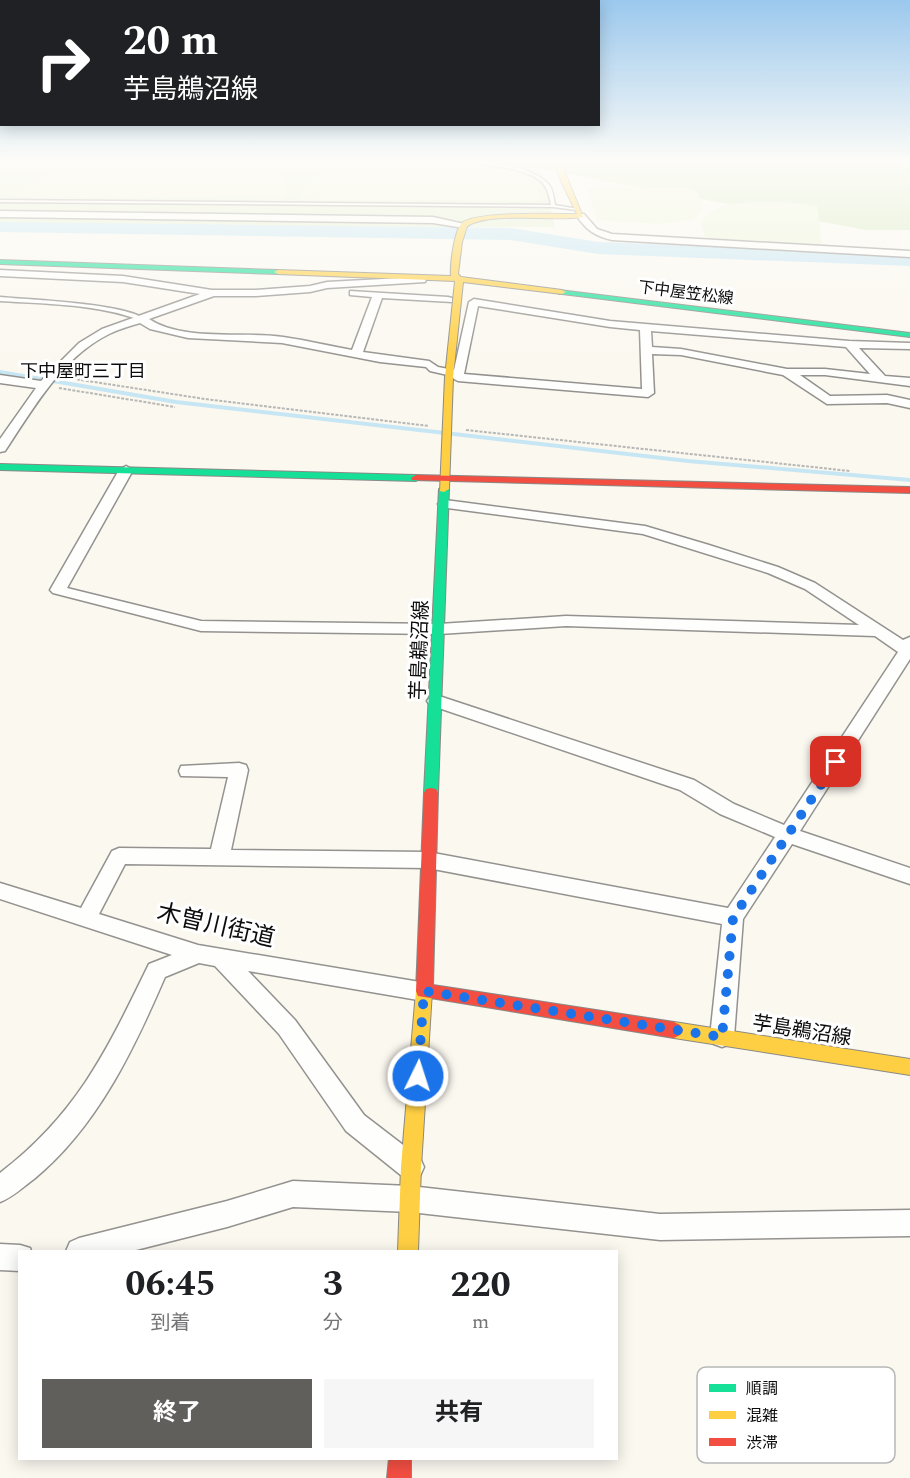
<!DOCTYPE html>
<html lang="ja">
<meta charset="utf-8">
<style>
:root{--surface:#fff;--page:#f6f6f6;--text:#202124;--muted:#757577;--accent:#605f5c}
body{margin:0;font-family:Spectral,"Noto Sans JP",serif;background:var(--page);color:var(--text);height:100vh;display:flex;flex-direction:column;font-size:22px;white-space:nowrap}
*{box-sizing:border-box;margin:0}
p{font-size:20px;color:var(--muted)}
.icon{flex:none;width:33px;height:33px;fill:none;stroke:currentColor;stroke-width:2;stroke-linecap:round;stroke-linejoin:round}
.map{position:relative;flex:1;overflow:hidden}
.drawer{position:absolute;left:18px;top:1250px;width:600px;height:210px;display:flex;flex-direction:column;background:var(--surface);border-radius:0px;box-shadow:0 3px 15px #0003}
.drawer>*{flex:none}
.top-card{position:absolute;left:0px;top:0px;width:600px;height:126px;box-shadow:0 3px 15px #0003;background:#202124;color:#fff;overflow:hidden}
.pin{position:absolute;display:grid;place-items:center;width:51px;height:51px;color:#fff;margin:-26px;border-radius:12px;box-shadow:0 3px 9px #0006}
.me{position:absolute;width:66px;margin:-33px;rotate:4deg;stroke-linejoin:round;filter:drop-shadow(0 0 4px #0008)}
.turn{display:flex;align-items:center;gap:21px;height:126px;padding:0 24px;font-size:27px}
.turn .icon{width:78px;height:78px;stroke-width:2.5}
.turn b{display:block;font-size:42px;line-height:51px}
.eta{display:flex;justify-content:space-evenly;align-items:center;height:102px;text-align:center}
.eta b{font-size:36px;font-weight:700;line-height:42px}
.action{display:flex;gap:12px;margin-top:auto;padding:12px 24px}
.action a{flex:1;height:69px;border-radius:0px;background:var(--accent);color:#fff;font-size:24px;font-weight:700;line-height:69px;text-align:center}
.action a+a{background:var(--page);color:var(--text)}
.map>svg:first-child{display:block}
</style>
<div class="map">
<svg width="910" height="1478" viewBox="0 0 910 1478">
<rect width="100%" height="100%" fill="#fbf8f0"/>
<polygon fill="#e4f0d0" points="0,160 540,160 555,227 0,226"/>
<polygon fill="#d5e8be" points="494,160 910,160 910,230 866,230"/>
<g fill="#eef4da">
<path d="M 102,160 L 243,160 L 257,164 L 283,178 L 287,189 L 282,199 L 14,197 C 43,172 66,166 102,160 Z"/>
<path d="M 251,160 L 372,160 C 331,166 292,170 251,160 Z"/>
<path d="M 443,160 C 477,162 510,164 538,187 L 541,201 L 299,199 C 302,193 304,187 308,182 C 336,158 407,160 443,160 Z"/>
<polygon points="587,187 689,188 698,192 703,210 694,219 660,224 597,220"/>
<path d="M 788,202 L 817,206 L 822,245 L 705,238 L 701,223 C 712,198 765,202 788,202 Z"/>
</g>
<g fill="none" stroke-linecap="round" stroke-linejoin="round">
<polyline stroke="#c7e6f4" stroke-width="4" points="0,372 176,402 688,461 910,480"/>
<polygon fill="#c7e6f4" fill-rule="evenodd" points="0,222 511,228 598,242 910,254 910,266 598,254 511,240 0,232"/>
<g stroke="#94928f" stroke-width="3">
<g id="lane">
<path d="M 464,160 C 485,158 537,168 550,186 C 553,191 554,199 555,205 L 578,209 L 576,210 L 553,207 L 0,202 L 0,200 L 551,205 C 550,200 549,195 547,190 C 538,165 485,168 464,160 Z"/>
<path d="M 0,297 C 32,300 121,303 145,319 L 142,321 C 101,304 45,304 0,301 Z"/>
</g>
</g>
<g stroke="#94928f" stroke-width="3">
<g id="street">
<polygon points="0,211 433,217 469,225 464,228 433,223 0,217"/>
<path d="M 578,214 L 584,214 L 597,229 L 612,234 L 910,251 L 910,257 L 612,240 C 595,236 586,230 577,216 Z"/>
<path d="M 0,270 L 123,276 L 212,290 L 256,290 L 310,286 L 327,282 L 421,277 L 426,280 L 425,282 L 327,288 L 310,292 L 256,296 L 214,296 L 149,319 C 184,342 243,331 283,337 C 306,340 329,346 352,350 L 372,297 L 350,295 L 350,291 L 448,297 L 452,298 L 452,302 L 382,298 L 363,352 L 429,361 L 438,367 L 454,370 L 469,302 L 474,299 L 610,321 L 849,341 L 910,343 L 910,349 L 859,348 L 885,376 L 910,378 L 910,386 L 825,375 L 800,375 L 830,396 L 887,395 L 910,400 L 910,408 L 887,403 L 827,404 L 783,375 L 681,355 L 652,354 L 654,393 L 648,397 L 458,381 L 454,379 L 452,376 L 430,371 L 426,367 L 380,362 L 282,343 L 188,338 L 150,329 L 140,323 C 130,326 119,329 109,334 C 62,357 33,409 5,451 L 0,452 L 0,439 L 36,388 L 0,383 L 0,375 L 41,381 L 79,343 L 102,329 L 200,294 L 123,282 L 0,276 ZM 478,306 L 610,327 L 640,330 L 642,389 L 464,374 ZM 651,331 L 846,347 L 870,374 L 825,369 L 787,369 L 681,349 L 652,347 Z"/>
<path d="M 126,466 L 133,470 L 67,588 L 201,621 L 439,624 L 566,616 L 859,625 L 805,589 L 768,573 L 643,534 L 440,507 L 438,504 L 445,500 L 645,526 L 709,545 L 778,567 L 815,583 L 903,640 L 910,637 L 910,659 L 800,831 L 910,868 L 910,884 L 792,844 L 743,919 L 734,1037 L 730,1044 L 722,1047 L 714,1044 L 710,1037 L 722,924 L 428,868 L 125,864 L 99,914 L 198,945 L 432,984 L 435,991 L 432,998 L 424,1001 L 248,971 L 295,1020 L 364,1115 L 420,1158 L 424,1167 L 420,1176 L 411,1179 L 402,1176 L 346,1131 L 279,1034 L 215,966 L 199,963 L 165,977 C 133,1051 97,1127 34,1179 C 23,1187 13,1197 0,1202 L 0,1173 C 78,1113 107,1050 149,964 L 172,955 L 0,899 L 0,883 L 81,908 L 112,851 L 119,848 L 211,849 L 228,777 L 181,776 L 179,771 L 181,766 L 239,763 L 246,765 L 248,770 L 231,850 L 428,852 L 728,908 L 775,837 L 720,814 L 680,790 L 430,705 L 427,701 L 430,697 L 442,697 L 694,780 L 734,804 L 784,825 L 898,652 L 875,636 L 566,626 L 439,634 L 201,631 L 53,593 L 50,590 L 119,470 Z"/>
<polygon points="293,1181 410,1186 660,1214 910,1210 910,1236 660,1240 410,1212 293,1207 227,1227 132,1251 66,1251 70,1242 79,1238 227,1201"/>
<polygon points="0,1244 20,1245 30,1248 31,1251 20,1251 20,1271 0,1270"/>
</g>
</g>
<g stroke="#8a8985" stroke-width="2">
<g id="fast">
<polygon points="0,260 278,270 282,272 278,274 0,264"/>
<polygon points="559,290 910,333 910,337 562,294 559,294"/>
<polygon points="0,464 416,475 421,478 416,481 0,470"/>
<polygon points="444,486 449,489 438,793 436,797 426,797 424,793 439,489"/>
</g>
</g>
<g stroke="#8a8985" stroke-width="2">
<g id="slow">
<path d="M 554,160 L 560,160 L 583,217 C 552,222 493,211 467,226 L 462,242 L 458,274 L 461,277 L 562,290 L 566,292 L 562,294 L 463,282 L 453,377 L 449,489 L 444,492 L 440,491 L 445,377 L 455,281 L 278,274 L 274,272 L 278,270 L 451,276 C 450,266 454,231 462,223 C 475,211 556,214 577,214 L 561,181 Z"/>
<polygon points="424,984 430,986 432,991 421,1167 418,1251 398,1251 401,1167 416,991 418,986"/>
<polygon points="674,1022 910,1059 910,1075 674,1038 668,1035 665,1030 668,1025"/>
</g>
</g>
<g stroke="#8a8985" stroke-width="2">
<g id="jam">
<polygon points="416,475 910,487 910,493 412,480 411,478"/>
<polygon points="431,788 436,789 438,793 433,985 674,1022 680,1025 683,1030 680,1035 674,1038 418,996 416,991 424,793 426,789"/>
<polygon points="389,1458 411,1458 411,1478 387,1478"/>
</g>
</g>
<g stroke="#b7b7b5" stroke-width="2" stroke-dasharray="3 1.5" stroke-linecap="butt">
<polyline points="68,378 205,399 429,426"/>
<polyline points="59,388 175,407"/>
<polyline points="466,430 850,471"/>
</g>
<use href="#lane" fill="#fefefd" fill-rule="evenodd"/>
<use href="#street" fill="#fefefd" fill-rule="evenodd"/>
<use href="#fast" fill="#16e098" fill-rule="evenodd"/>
<use href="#slow" fill="#ffcf43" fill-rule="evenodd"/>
<use href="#jam" fill="#f24e42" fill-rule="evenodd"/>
</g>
<linearGradient id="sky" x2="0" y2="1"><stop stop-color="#9bc8ed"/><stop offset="0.44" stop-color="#fdfcf8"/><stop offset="1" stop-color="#fdfcf8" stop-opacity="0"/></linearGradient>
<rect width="910" height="367" fill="url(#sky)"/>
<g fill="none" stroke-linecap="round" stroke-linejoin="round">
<polyline stroke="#1a73e8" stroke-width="10" stroke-dasharray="0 18" points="418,1076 424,991 722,1037 733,918 836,762"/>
</g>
<g text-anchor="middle" stroke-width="6" stroke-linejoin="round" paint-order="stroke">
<g font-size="16" fill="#0c0c0c" stroke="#fff">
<text transform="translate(686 292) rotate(7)" y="6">下中屋笠松線</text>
</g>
<g font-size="18" fill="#0c0c0c" stroke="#fff">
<text x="83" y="377">下中屋町三丁目</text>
</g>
<g font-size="20" fill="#0c0c0c" stroke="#fff">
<text transform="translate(419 650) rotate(-88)" y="7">芋島鵜沼線</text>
<text transform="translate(802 1030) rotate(9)" y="7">芋島鵜沼線</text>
</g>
<g font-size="24" fill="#0c0c0c" stroke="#fff">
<text transform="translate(216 925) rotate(13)" y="8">木曽川街道</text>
</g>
</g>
<rect x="697" y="1367" width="198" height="96" rx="9" fill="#fff" stroke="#b6b6b6" stroke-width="1.5"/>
<rect x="709" y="1384" width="27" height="8" fill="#16e098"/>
<rect x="709" y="1411" width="27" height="8" fill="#ffcf43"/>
<rect x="709" y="1438" width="27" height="8" fill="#f24e42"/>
<g font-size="16" fill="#0c0c0c">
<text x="746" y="1394">順調</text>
<text x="746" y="1421">混雑</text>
<text x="746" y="1448">渋滞</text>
</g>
</svg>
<div class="pin" style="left:836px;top:762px;background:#d93025"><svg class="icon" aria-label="arrive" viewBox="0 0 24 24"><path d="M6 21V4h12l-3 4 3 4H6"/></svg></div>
<svg class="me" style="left:418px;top:1076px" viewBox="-20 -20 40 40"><circle r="17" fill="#1a73e8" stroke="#fff" stroke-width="3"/><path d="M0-11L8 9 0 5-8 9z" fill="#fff"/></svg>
<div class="top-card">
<div class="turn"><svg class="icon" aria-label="right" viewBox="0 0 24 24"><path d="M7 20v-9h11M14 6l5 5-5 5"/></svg><div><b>20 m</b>芋島鵜沼線</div></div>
</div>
<section class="drawer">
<div class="eta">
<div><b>06:45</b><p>到着</p></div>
<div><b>3</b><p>分</p></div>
<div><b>220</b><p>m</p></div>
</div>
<div class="action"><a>終了</a><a>共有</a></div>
</section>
</div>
